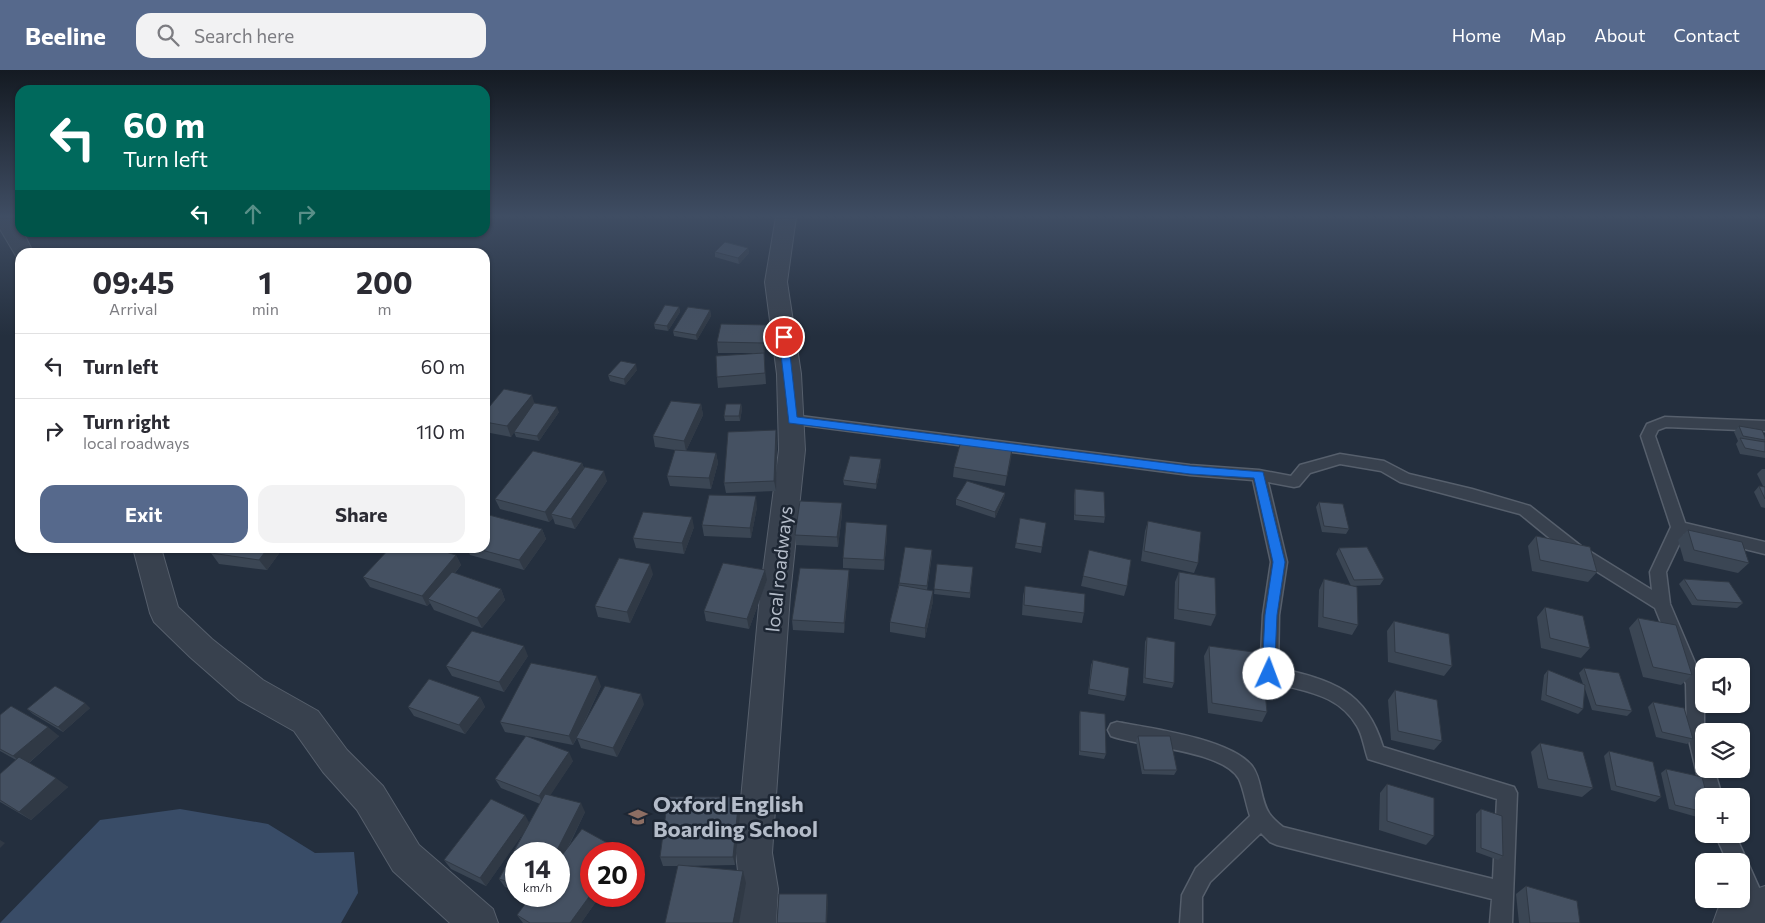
<!DOCTYPE html>
<meta charset="utf-8">
<style>
:root{--surface:#fff;--page:#f2f2f3;--text:#2b2b33;--muted:#7c7c81;--line:#e1e1e2;--accent:#56698c}
body{margin:0;font-family:Commissioner,sans-serif;background:var(--page);color:var(--text);height:100vh;display:flex;flex-direction:column;font-size:19px;white-space:nowrap}
*{box-sizing:border-box;margin:0}
p{font-size:16px;color:var(--muted)}
.icon{flex:none;width:28px;height:28px;fill:none;stroke:currentColor;stroke-width:2;stroke-linecap:round;stroke-linejoin:round}
.map{position:relative;flex:1;overflow:hidden}
.side{position:absolute;left:15px;top:178px;width:475px;height:305px;display:flex;flex-direction:column;background:var(--surface);border-radius:15px;box-shadow:0 1px 4px #0004}
.side>*{flex:none}
.top-card{position:absolute;left:15px;top:15px;width:475px;height:152px;border-radius:15px;box-shadow:0 1px 4px #0004;background:#00695c;color:#fff;overflow:hidden}
.buttons{position:absolute;left:1695px;top:588px;display:grid;gap:10px}
.buttons a{display:grid;place-items:center;width:55px;height:55px;border-radius:10px;background:var(--surface);box-shadow:0 1px 4px #0004;font-size:25px}
.speed{position:absolute;left:505px;top:772px;display:flex;gap:10px;font-size:25px;font-weight:700;text-align:center}
.speed>*{display:grid;place-content:center;width:65px;height:65px;border-radius:50%;background:var(--surface);box-shadow:0 1px 4px #0004;line-height:1}
.speed small{font-size:12px;font-weight:400}
.speed .limit{border:8px solid #d22;background:#fff;color:#111}
.pin{position:absolute;display:grid;place-items:center;width:42px;height:42px;color:#fff;margin:-21px;border:2px solid #fff;border-radius:50%;box-shadow:0 1px 5px #0007}
.me{position:absolute;width:55px;margin:-28px;rotate:2deg;stroke-linejoin:round;filter:drop-shadow(0 0 4px #0008)}
.turn{display:flex;align-items:center;gap:18px;height:105px;padding:0 25px;font-size:22px}
.turn .icon{width:65px;height:65px;stroke-width:2.5}
.turn b{display:block;font-size:35px;line-height:42px}
.lanes{display:flex;align-items:center;height:48px;padding:0 25px;background:#0003;justify-content:center;gap:25px;direction:ltr}
.lanes .off{opacity:.35}
.eta{display:flex;justify-content:space-evenly;align-items:center;height:85px;text-align:center}
.eta b{font-size:30px;font-weight:700;line-height:35px}
.primary-button{display:flex;gap:10px;margin-top:auto;padding:10px 25px}
.primary-button a{flex:1;height:58px;border-radius:15px;background:var(--accent);color:#fff;font-size:20px;font-weight:700;line-height:58px;text-align:center}
.primary-button a+a{background:var(--page);color:var(--text)}
ul{padding:0;list-style:none}
li{display:flex;align-items:center;gap:15px;height:65px;padding:0 25px;border-top:1px solid var(--line)}
li div{flex:1}
li b{display:block;font-size:19px}
li em{font-style:normal}
header{display:flex;align-items:center;gap:30px;box-sizing:border-box;height:70px;padding:0 25px;background:var(--accent);color:#fff}
header strong{font-size:24px}
nav{display:flex;gap:28px;margin-inline-start:auto;font-size:18px}
.search{width:350px;height:45px;background:var(--page);display:flex;align-items:center;gap:12px;box-sizing:border-box;padding:0 18px;border-radius:15px;color:var(--muted);font-size:19px}
.map>svg:first-child{display:block}
</style>
<header>
<strong>Beeline</strong>
<div class="search"><svg class="icon" aria-label="search" viewBox="0 0 24 24"><circle cx="10" cy="10" r="6"/><path d="M15 15l6 6"/></svg>Search here</div>
<nav><a>Home</a><a>Map</a><a>About</a><a>Contact</a></nav>
</header>
<div class="map">
<svg width="1765" height="853" viewBox="0 0 1765 853">
<rect width="100%" height="100%" fill="#242f3e"/>
<polygon fill="#394c67" points="180,739 268,754 315,783 354,782 358,823 341,853 0,853 100,750"/>
<g fill="none" stroke-linecap="round" stroke-linejoin="round">
<g stroke="#565f6c" stroke-width="3">
<g id="lane">
<path d="M 792,345 L 1190,395 L 1259,400 L 1291,406 L 1300,395 L 1340,384 L 1384,391 L 1409,404 L 1472,419 L 1530,436 L 1581,476 L 1652,520 L 1650,502 L 1671,457 L 1641,366 L 1647,354 L 1665,347 L 1765,351 L 1765,361 L 1666,357 L 1658,360 L 1655,366 L 1685,453 L 1765,472 L 1765,484 L 1684,464 L 1666,502 L 1670,534 L 1704,614 L 1704,699 L 1714,699 L 1722,726 L 1704,726 L 1704,729 L 1702,726 L 1687,661 L 1686,614 L 1655,538 L 1569,484 L 1520,444 L 1400,412 L 1381,401 L 1340,394 L 1310,403 L 1299,416 L 1294,417 L 1268,412 L 1287,492 L 1279,545 L 1278,598 C 1331,610 1366,620 1383,677 L 1514,717 L 1517,723 L 1512,853 L 1490,853 L 1492,829 L 1277,775 L 1270,772 L 1261,763 L 1210,812 L 1202,827 L 1202,853 L 1180,853 L 1182,825 L 1196,798 L 1250,746 C 1246,734 1244,720 1239,709 C 1223,680 1140,677 1111,666 L 1108,660 L 1111,654 L 1117,652 C 1150,658 1231,669 1252,696 C 1262,709 1260,729 1269,743 C 1272,748 1278,753 1283,757 L 1493,809 L 1497,729 L 1368,689 C 1364,678 1363,666 1357,656 C 1336,620 1298,622 1263,609 L 1260,604 L 1263,545 L 1271,492 L 1253,410 L 1190,405 L 787,353 L 785,350 Z"/>
<polygon points="1715,764 1735,764 1765,831 1764,844 1757,847 1750,844 1741,825 1741,791 1727,791"/>
</g>
</g>
<g stroke="#565f6c" stroke-width="2">
<g id="street">
<polygon points="0,147 14,147 20,158 20,162 23,162 33,182 20,182 20,188 16,186 0,159"/>
<polygon points="776,147 796,147 787,212 801,304 805,380 790,525 772,783 778,819 776,853 738,853 740,819 736,783 760,525 779,380 777,304 765,212"/>
<polygon points="133,478 161,478 178,537 212,569 263,610 318,641 347,680 383,716 419,775 493,839 498,853 450,853 393,801 357,740 323,702 294,661 239,630 190,587 154,552 150,543"/>
<polygon points="1765,816 1765,853 1713,853 1718,839 1727,829 1741,829 1741,824"/>
</g>
</g>
<use href="#lane" fill="#38414e" fill-rule="evenodd"/>
<use href="#street" fill="#38414e" fill-rule="evenodd"/>
</g>
<g fill="#3b4654">
<polygon points="748,178 749,183 739,194 715,187 715,182"/>
<polygon points="679,237 680,242 668,261 655,259 654,254"/>
<polygon points="710,240 711,246 697,270 674,266 673,261"/>
<polygon points="768,265 764,284 766,314 718,318 717,307 753,283 718,283 717,272"/>
<polygon points="637,300 625,315 610,311 608,305"/>
<polygon points="701,334 703,345 686,381 716,383 718,393 711,419 670,416 667,406 682,381 655,377 653,366"/>
<polygon points="741,334 742,339 740,351 725,351 724,346"/>
<polygon points="485,342 559,342 539,371 516,367 514,362 511,367 485,362"/>
<polygon points="1739,356 1765,367 1765,371 1764,372 1765,372 1765,388 1740,384 1736,374 1738,371 1734,362"/>
<polygon points="777,371 776,421 726,423 724,413"/>
<polygon points="1012,379 1005,416 953,407 954,397"/>
<polygon points="582,393 584,398 607,411 575,459 555,454 553,448 549,452 500,439 495,429"/>
<polygon points="881,395 876,419 844,415 843,410"/>
<polygon points="1762,399 1765,399 1765,417 1763,416 1757,404"/>
<polygon points="1759,416 1765,417 1765,438 1761,437 1754,422"/>
<polygon points="1075,419 1105,447 1104,453 1074,450 1074,425"/>
<polygon points="1005,423 1004,428 995,448 956,435 956,429"/>
<polygon points="1319,432 1349,459 1346,464 1322,462 1316,437"/>
<polygon points="757,437 751,468 704,466 702,455"/>
<polygon points="842,444 838,477 796,475 795,465"/>
<polygon points="1020,448 1046,453 1041,483 1015,478"/>
<polygon points="1148,451 1198,493 1194,503 1141,491 1145,461"/>
<polygon points="694,457 684,484 636,478 633,468"/>
<polygon points="542,459 546,469 524,500 470,485 467,478 485,478"/>
<polygon points="1688,460 1749,493 1738,503 1684,491 1678,470"/>
<polygon points="887,465 884,500 843,498 843,488"/>
<polygon points="1536,466 1597,502 1588,512 1532,501 1528,476"/>
<polygon points="216,478 283,478 267,500 219,494 211,483"/>
<polygon points="1339,478 1384,509 1380,515 1351,516 1336,484"/>
<polygon points="1089,480 1127,516 1124,526 1081,516"/>
<polygon points="456,485 461,495 455,503 501,519 505,530 482,558 434,540 430,533 427,536 370,517 363,507"/>
<polygon points="932,485 927,520 933,521 933,531 925,568 890,562 890,552 899,513"/>
<polygon points="937,494 973,497 970,528 934,524"/>
<polygon points="1179,502 1216,545 1211,556 1174,549 1175,512"/>
<polygon points="653,504 630,553 598,547 595,536"/>
<polygon points="1324,509 1358,555 1352,565 1318,557 1319,520"/>
<polygon points="1684,509 1743,533 1737,538 1692,535 1679,514"/>
<polygon points="767,510 749,559 706,551 704,541"/>
<polygon points="849,510 844,563 793,560 792,550"/>
<polygon points="1025,516 1084,543 1082,553 1022,545 1023,526"/>
<polygon points="1545,537 1590,578 1581,588 1541,578 1537,547"/>
<polygon points="1638,548 1692,605 1681,615 1643,607 1629,558"/>
<polygon points="1394,551 1452,596 1444,606 1388,592 1387,561"/>
<polygon points="1147,567 1174,613 1172,618 1143,613 1145,572"/>
<polygon points="1209,576 1267,642 1262,652 1208,643 1204,586"/>
<polygon points="528,586 504,622 452,606 446,596"/>
<polygon points="1093,590 1126,626 1124,631 1088,624 1091,595"/>
<polygon points="1584,598 1632,641 1627,646 1592,640 1585,619 1583,639 1578,644 1541,630 1544,605 1548,600 1583,614 1579,603"/>
<polygon points="601,616 578,666 644,634 617,687 581,678 577,668 573,675 527,666 573,691 550,725 585,742 568,778 591,826 600,826 581,853 523,853 517,845 559,826 516,784 516,821 505,817 499,809 525,760 486,816 451,799 444,790 529,753 540,734 501,718 495,709 526,666 505,662 500,652"/>
<polygon points="1395,620 1442,671 1434,680 1391,670 1388,630"/>
<polygon points="480,627 485,637 465,664 414,646 408,637"/>
<polygon points="1653,632 1693,669 1687,674 1656,667 1648,637"/>
<polygon points="90,638 63,662 33,644 27,639"/>
<polygon points="1080,641 1106,684 1104,689 1079,685 1079,646"/>
<polygon points="0,645 59,666 29,693 68,717 31,750 0,732 0,704 16,690 0,681"/>
<polygon points="1138,666 1177,700 1174,705 1142,704 1136,671"/>
<polygon points="1540,673 1593,718 1582,727 1538,718 1531,682"/>
<polygon points="1609,681 1661,727 1655,732 1611,720 1604,686"/>
<polygon points="1666,699 1704,726 1704,749 1669,739 1661,703"/>
<polygon points="1387,714 1434,766 1426,775 1379,760 1380,723"/>
<polygon points="739,727 741,736 735,795 683,796 746,813 678,796 663,796 660,787"/>
<polygon points="1481,739 1503,786 1498,790 1476,782 1476,744"/>
<polygon points="1526,816 1580,853 1519,853 1516,824"/>
</g>
<g fill="#303945">
<polygon points="748,178 749,183 739,194 738,188"/>
<polygon points="485,214 488,222 485,224"/>
<polygon points="679,237 680,242 668,261 667,256"/>
<polygon points="710,240 711,246 697,270 696,265"/>
<polygon points="767,255 768,265 764,284 763,273"/>
<polygon points="636,294 637,300 625,315 624,309"/>
<polygon points="485,323 487,330 485,332"/>
<polygon points="532,325 535,335 511,367 507,356"/>
<polygon points="701,334 703,345 686,381 684,371"/>
<polygon points="741,334 742,339 740,351 739,346"/>
<polygon points="557,337 559,342 539,371 537,366"/>
<polygon points="776,360 777,371 776,421 774,411"/>
<polygon points="1012,379 1011,390 1005,416 1007,406"/>
<polygon points="716,383 718,393 711,419 709,408"/>
<polygon points="881,389 881,395 876,419 876,414"/>
<polygon points="582,393 586,403 551,444 553,448 549,452 545,442"/>
<polygon points="604,401 607,411 575,459 571,449"/>
<polygon points="1005,423 1004,428 995,448 995,442"/>
<polygon points="756,426 757,437 751,468 750,458"/>
<polygon points="842,433 842,444 838,477 837,467"/>
<polygon points="692,447 694,457 684,484 682,473"/>
<polygon points="887,455 887,465 884,500 884,490"/>
<polygon points="542,459 546,469 524,500 519,490"/>
<polygon points="268,478 283,478 267,500 259,490"/>
<polygon points="456,485 461,495 432,531 428,529 430,533 427,536 422,526"/>
<polygon points="650,494 653,504 630,553 627,542"/>
<polygon points="765,500 767,510 749,559 747,549"/>
<polygon points="849,500 849,510 844,563 844,553"/>
<polygon points="501,519 505,530 482,558 477,548"/>
<polygon points="933,521 933,531 925,568 925,558"/>
<polygon points="524,576 528,586 504,622 499,612"/>
<polygon points="597,606 601,616 573,675 569,666"/>
<polygon points="641,624 644,634 617,687 613,678"/>
<polygon points="480,627 485,637 465,664 459,655"/>
<polygon points="85,633 90,638 63,662 58,657"/>
<polygon points="48,657 59,666 25,696 13,686"/>
<polygon points="569,682 573,691 544,735 539,726"/>
<polygon points="56,708 68,717 31,750 19,742"/>
<polygon points="739,727 741,736 735,795 733,787"/>
<polygon points="581,733 585,742 559,795 559,784 555,784"/>
<polygon points="525,745 530,754 486,816 480,808"/>
<polygon points="0,770 5,773 0,778"/>
<polygon points="743,801 746,813 739,853 733,853"/>
<polygon points="591,824 591,826 600,826 581,853 570,853"/>
<polygon points="827,824 828,832 827,853 826,853"/>
</g>
<g fill="#455162" stroke="#303945">
<polygon points="725,172 748,178 738,188 715,182"/>
<polygon points="665,235 679,237 667,256 654,254"/>
<polygon points="688,237 710,240 696,265 673,261"/>
<polygon points="721,254 767,255 763,273 717,272"/>
<polygon points="764,283 765,303 717,307 716,286"/>
<polygon points="621,291 636,294 624,309 608,305"/>
<polygon points="504,319 532,325 507,356 485,352 485,342"/>
<polygon points="671,331 701,334 684,371 653,366"/>
<polygon points="534,333 557,337 537,366 514,362"/>
<polygon points="726,334 741,334 739,346 724,346"/>
<polygon points="1739,356 1762,360 1765,367 1765,370 1743,366"/>
<polygon points="776,360 774,411 724,413 728,362"/>
<polygon points="1740,368 1765,372 1765,382 1745,378"/>
<polygon points="961,371 1012,379 1007,406 954,397"/>
<polygon points="675,380 716,383 709,408 667,406"/>
<polygon points="533,381 582,393 545,442 495,429"/>
<polygon points="850,386 881,389 876,414 843,410"/>
<polygon points="585,397 604,401 571,449 551,444"/>
<polygon points="967,411 1005,423 995,442 956,429"/>
<polygon points="1759,416 1765,417 1765,429"/>
<polygon points="1075,419 1104,422 1105,447 1075,445"/>
<polygon points="709,425 756,426 750,458 702,455"/>
<polygon points="800,431 842,433 837,467 795,465"/>
<polygon points="1319,432 1343,434 1349,459 1324,456"/>
<polygon points="643,442 692,447 682,473 633,468"/>
<polygon points="489,445 542,459 519,490 474,478 485,478 485,450"/>
<polygon points="1020,448 1046,453 1042,477 1016,473"/>
<polygon points="1148,451 1201,462 1198,493 1144,481"/>
<polygon points="846,452 887,455 884,490 843,488"/>
<polygon points="1688,460 1742,472 1749,493 1694,480"/>
<polygon points="1536,466 1590,477 1597,502 1540,490"/>
<polygon points="905,477 932,480 927,516 899,513"/>
<polygon points="1367,477 1384,509 1354,510 1339,478"/>
<polygon points="216,478 268,478 259,490 211,483"/>
<polygon points="390,478 432,478 456,485 422,526 363,507"/>
<polygon points="1089,480 1131,490 1127,516 1083,506"/>
<polygon points="619,488 650,494 627,542 595,536"/>
<polygon points="723,493 765,500 747,549 704,541"/>
<polygon points="937,494 973,497 970,523 934,519"/>
<polygon points="800,498 849,500 844,553 792,550"/>
<polygon points="452,502 501,519 477,548 428,529"/>
<polygon points="1179,502 1215,508 1216,545 1178,539"/>
<polygon points="1324,509 1357,517 1358,555 1323,547"/>
<polygon points="1684,509 1729,512 1743,533 1697,530"/>
<polygon points="899,515 933,521 925,558 890,552"/>
<polygon points="1025,516 1085,524 1084,543 1024,535"/>
<polygon points="1545,537 1583,546 1590,578 1550,568"/>
<polygon points="1638,548 1676,555 1692,605 1653,597"/>
<polygon points="1394,551 1449,564 1452,596 1395,582"/>
<polygon points="472,561 524,576 499,612 446,596"/>
<polygon points="1147,567 1175,572 1174,613 1145,608"/>
<polygon points="1209,576 1261,583 1267,642 1212,633"/>
<polygon points="1093,590 1129,598 1126,626 1089,619"/>
<polygon points="531,593 597,606 569,666 500,652"/>
<polygon points="1584,598 1619,603 1632,641 1596,635"/>
<polygon points="1548,600 1585,615 1583,639 1546,625"/>
<polygon points="429,609 480,627 459,655 408,637"/>
<polygon points="55,616 85,633 58,657 27,639"/>
<polygon points="605,616 641,624 613,678 576,668"/>
<polygon points="1395,620 1437,630 1442,671 1398,661"/>
<polygon points="1653,632 1684,638 1693,669 1662,662"/>
<polygon points="11,636 48,657 13,686 0,679 0,645"/>
<polygon points="1080,641 1105,644 1106,684 1080,681"/>
<polygon points="526,666 569,682 539,726 495,709"/>
<polygon points="1138,666 1170,666 1177,700 1144,700"/>
<polygon points="1540,673 1583,682 1593,718 1548,709"/>
<polygon points="1609,681 1653,692 1661,727 1616,716"/>
<polygon points="19,687 56,708 19,742 0,730 0,704"/>
<polygon points="1666,699 1702,707 1707,726 1704,726 1704,742 1675,735"/>
<polygon points="1387,714 1434,728 1434,766 1387,751"/>
<polygon points="545,724 581,733 555,784 516,784 516,814 499,809"/>
<polygon points="668,727 739,727 733,787 660,787"/>
<polygon points="491,729 525,745 480,808 444,790"/>
<polygon points="1481,739 1502,746 1503,786 1481,778"/>
<polygon points="582,759 622,781 620,784 591,784 591,824 570,853 530,853 517,845 531,826 559,826 559,789"/>
<polygon points="678,795 743,801 733,853 665,853"/>
<polygon points="1526,816 1577,831 1580,853 1530,853"/>
<polygon points="779,824 827,824 826,853 777,853"/>
</g>
<linearGradient id="sky" x2="0" y2="1"><stop stop-color="#141a22"/><stop offset="0.55" stop-color="#3f4d63"/><stop offset="1" stop-color="#3f4d63" stop-opacity="0"/></linearGradient>
<rect width="1765" height="266" fill="url(#sky)"/>
<polygon fill="#1a73e8" stroke="#114b97" points="784,264 788,267 797,347 1190,396 1263,402 1285,492 1277,545 1274,608 1264,608 1262,604 1265,545 1273,492 1254,408 1190,404 789,353 779,267"/>
<defs>
<g id="school-bare" transform="scale(1.5)"><path d="M0-5L7-2L0 1L-7-2ZM-4 1L0 2.5L4 1V4Q0 6-4 4Z" fill="#8d6e63" stroke="#1d2633" stroke-width="2.5" paint-order="stroke"/></g>
</defs>
<g fill-rule="evenodd">
<use href="#school-bare" x="638" y="747"/>
</g>
<g text-anchor="middle" stroke-width="5" stroke-linejoin="round" paint-order="stroke">
<g font-size="19" fill="#b4bcc9" stroke="#1d2633">
<text transform="translate(779 499) rotate(-84)" y="7">local roadways</text>
</g>
<g font-size="22" font-weight="bold" fill="#b4bcc9" stroke="#1d2633" text-anchor="start">
<text x="653" y="742">Oxford English<tspan x="653" dy="25">Boarding School</tspan></text>
</g>
</g>
</svg>
<div class="buttons">
<a><svg class="icon" aria-label="sound" viewBox="0 0 24 24"><path d="M4 9h4l5-4v14l-5-4H4zM17 9q2 3 0 6"/></svg></a>
<a><svg class="icon" aria-label="layers" viewBox="0 0 24 24"><path d="M12 4l9 5-9 5-9-5zM3 14l9 5 9-5"/></svg></a>
<a>+</a>
<a>−</a>
</div>
<div class="speed"><div>14<small>km/h</small></div><div class="limit">20</div></div>
<div class="pin" style="left:784px;top:267px;background:#d93025"><svg class="icon" aria-label="arrive" viewBox="0 0 24 24"><path d="M6 21V4h12l-3 4 3 4H6"/></svg></div>
<svg class="me" style="left:1269px;top:604px" viewBox="-20 -20 40 40"><circle r="19" fill="#fff"/><path d="M0-13L10 11 0 6-10 11z" fill="#1a73e8"/></svg>
<div class="top-card">
<div class="turn"><svg class="icon" aria-label="left" viewBox="0 0 24 24"><path d="M17 20v-9H6M10 6l-5 5 5 5"/></svg><div><b>60 m</b>Turn left</div></div>
<div class="lanes"><svg class="icon" aria-label="left" viewBox="0 0 24 24"><path d="M17 20v-9H6M10 6l-5 5 5 5"/></svg><svg class="icon off" aria-label="ahead" viewBox="0 0 24 24"><path d="M12 20V5M6 11l6-6 6 6"/></svg><svg class="icon off" aria-label="right" viewBox="0 0 24 24"><path d="M7 20v-9h11M14 6l5 5-5 5"/></svg></div>
</div>
<section class="side">
<div class="eta">
<div><b>09:45</b><p>Arrival</p></div>
<div><b>1</b><p>min</p></div>
<div><b>200</b><p>m</p></div>
</div>
<ul>
<li><svg class="icon" aria-label="left" viewBox="0 0 24 24"><path d="M17 20v-9H6M10 6l-5 5 5 5"/></svg><div><b>Turn left</b></div><em>60 m</em></li>
<li><svg class="icon" aria-label="right" viewBox="0 0 24 24"><path d="M7 20v-9h11M14 6l5 5-5 5"/></svg><div><b>Turn right</b><p>local roadways</p></div><em>110 m</em></li>
</ul>
<div class="primary-button"><a>Exit</a><a>Share</a></div>
</section>
</div>
